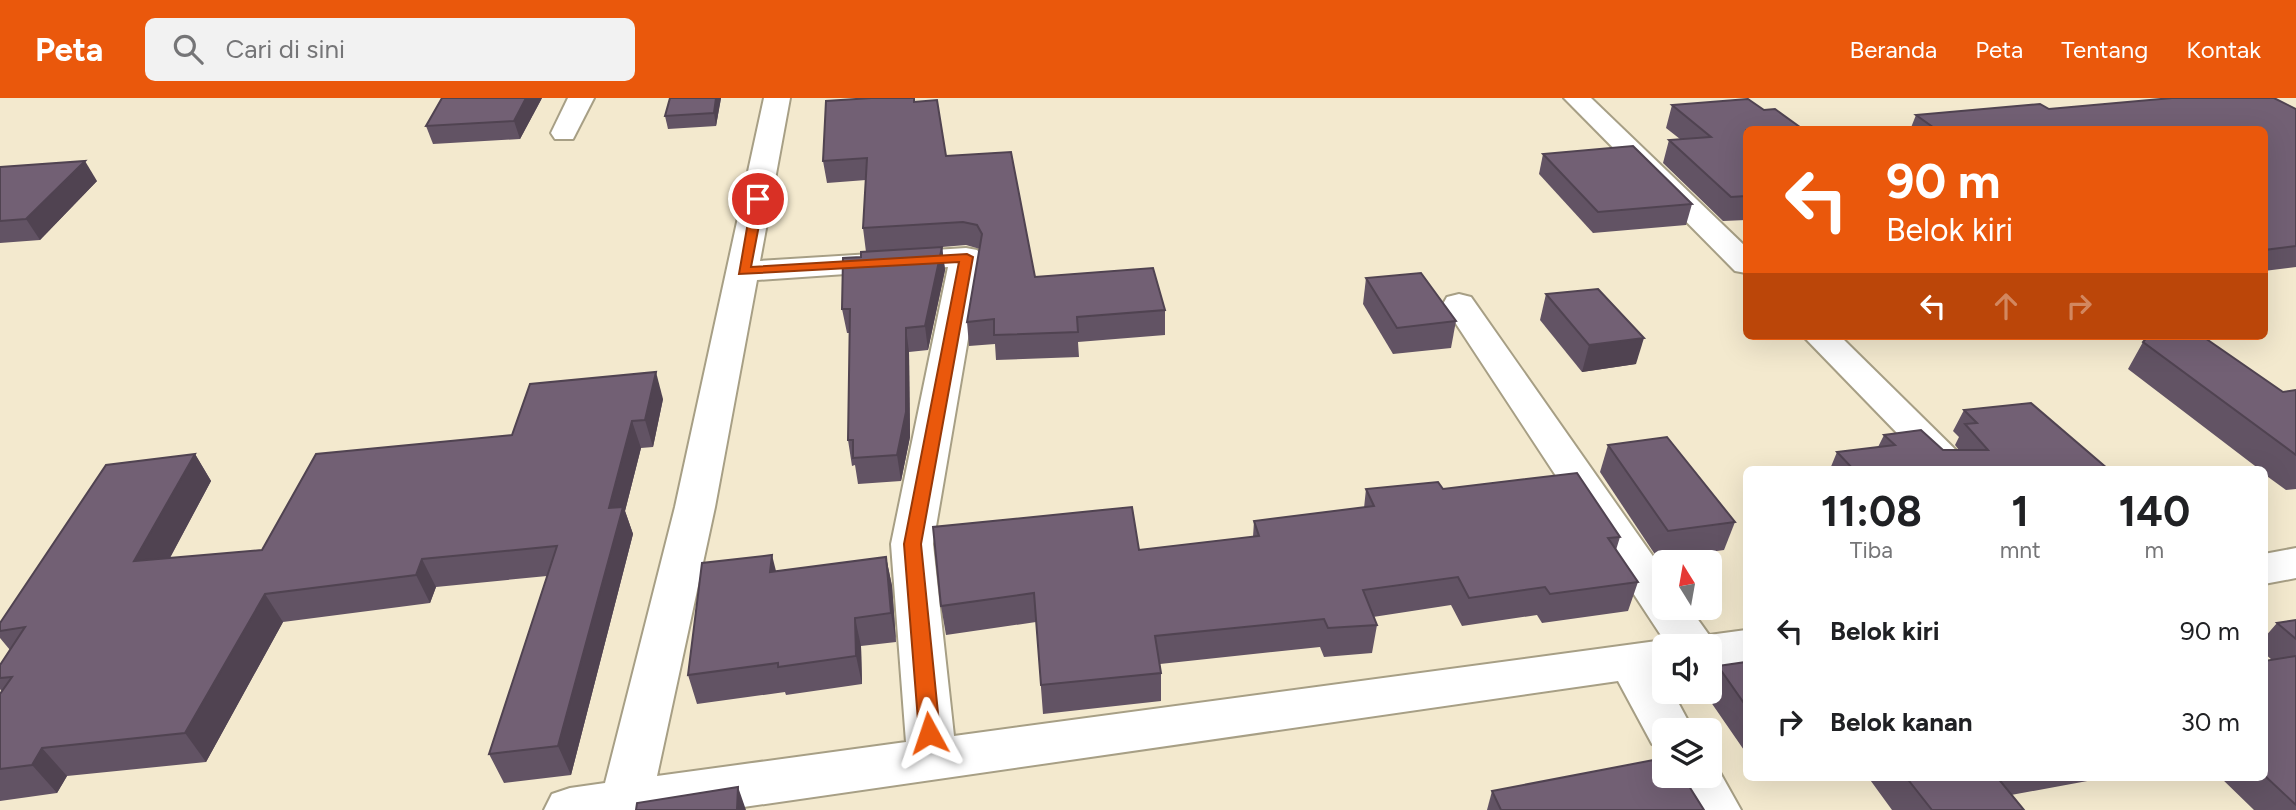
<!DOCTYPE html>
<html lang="id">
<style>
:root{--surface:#fff;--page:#f2f2f2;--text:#202124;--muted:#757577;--accent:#ea580c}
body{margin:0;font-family:Figtree,sans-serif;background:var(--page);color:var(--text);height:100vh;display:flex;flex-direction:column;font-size:26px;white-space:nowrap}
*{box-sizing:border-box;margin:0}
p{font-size:23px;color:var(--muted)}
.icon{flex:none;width:38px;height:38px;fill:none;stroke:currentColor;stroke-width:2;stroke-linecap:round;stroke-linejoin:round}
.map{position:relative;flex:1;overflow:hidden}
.panel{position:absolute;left:1743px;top:368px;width:525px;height:315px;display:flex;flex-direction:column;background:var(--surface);border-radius:10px;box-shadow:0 7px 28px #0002}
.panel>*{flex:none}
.hud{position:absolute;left:1743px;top:28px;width:525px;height:214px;border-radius:10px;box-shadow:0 7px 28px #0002;background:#ea580c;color:#fff;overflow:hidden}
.needle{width:46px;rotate:349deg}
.buttons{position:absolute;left:1652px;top:452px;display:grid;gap:14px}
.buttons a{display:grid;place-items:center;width:70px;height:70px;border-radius:10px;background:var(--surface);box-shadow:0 7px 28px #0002;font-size:35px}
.pin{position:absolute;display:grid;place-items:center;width:60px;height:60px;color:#fff;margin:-30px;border:4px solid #fff;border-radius:50%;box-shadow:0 2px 7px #0007}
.me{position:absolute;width:77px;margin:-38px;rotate:355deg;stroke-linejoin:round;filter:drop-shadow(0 0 5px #0008)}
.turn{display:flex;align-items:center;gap:24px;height:147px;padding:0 28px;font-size:32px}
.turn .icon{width:91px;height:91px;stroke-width:2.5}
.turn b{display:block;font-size:49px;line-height:60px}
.lanes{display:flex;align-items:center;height:66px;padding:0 28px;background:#0003;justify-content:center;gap:35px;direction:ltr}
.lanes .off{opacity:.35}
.eta{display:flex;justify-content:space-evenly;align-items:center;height:119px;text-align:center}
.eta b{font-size:42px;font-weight:700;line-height:49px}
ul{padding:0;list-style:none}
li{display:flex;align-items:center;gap:21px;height:91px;padding:0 28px}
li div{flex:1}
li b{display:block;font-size:26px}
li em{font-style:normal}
header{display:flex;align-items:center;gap:42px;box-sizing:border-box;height:98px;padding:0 35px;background:var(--accent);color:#fff}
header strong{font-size:33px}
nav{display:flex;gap:38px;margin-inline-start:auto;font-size:24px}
.search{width:490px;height:63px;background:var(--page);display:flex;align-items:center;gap:18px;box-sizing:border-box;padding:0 24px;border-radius:10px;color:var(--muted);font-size:26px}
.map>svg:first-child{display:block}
</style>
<header>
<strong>Peta</strong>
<div class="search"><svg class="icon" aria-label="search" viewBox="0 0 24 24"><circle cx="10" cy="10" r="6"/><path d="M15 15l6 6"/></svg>Cari di sini</div>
<nav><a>Beranda</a><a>Peta</a><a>Tentang</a><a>Kontak</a></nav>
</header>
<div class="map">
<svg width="2296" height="712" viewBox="0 0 2296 712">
<rect width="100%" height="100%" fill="#f3e9ce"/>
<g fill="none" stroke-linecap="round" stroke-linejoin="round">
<g stroke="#a79f85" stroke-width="4">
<g id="minor">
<polygon points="568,0 594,0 573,41 555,41 551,35"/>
<path d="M 764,0 L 790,0 L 760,163 L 966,150 L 977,152 L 982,159 L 933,446 L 954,638 L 1664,542 L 1443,206 L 1447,199 L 1459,196 L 1471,199 L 1664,474 L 1664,509 L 1689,509 L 1709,537 L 1746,532 L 1746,566 L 1710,571 L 1710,548 L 1664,548 L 1662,577 L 1664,593 L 1672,593 L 1693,632 L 1664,632 L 1664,650 L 1652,646 L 1618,583 L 723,712 L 544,712 L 552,696 L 570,690 L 605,685 L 675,409 ZM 948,169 L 891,446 L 906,644 L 657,678 L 715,409 L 757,182 Z"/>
<polygon points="1564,0 1591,0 1746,149 1746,175 1735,173"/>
<polygon points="1803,238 1840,238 1975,371 1932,371"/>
<polygon points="2296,450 2296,480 2264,486 2264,456"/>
<polygon points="1710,661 1713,662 1741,712 1688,712 1670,677 1710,677"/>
</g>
</g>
<use href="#minor" fill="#fff" fill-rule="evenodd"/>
</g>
<g fill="#625364">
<polygon points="542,0 520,41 433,46 426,28"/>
<polygon points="670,0 721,0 716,28 668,31 665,18"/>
<polygon points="914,4 946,58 1035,179 1165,212 1165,237 1078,244 1079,259 996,262 995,246 969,248 967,224 980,151 966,147 942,149 945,172 928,252 909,254 910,339 901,383 858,386 855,367 852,368 848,342 850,235 847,235 842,211 866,154 863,130 866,82 827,85 823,63"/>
<polygon points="1672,7 1746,32 1746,122 1723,123 1663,65 1669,42 1680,41 1666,30"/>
<polygon points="2049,11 2296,11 2296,169 2264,173 2264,32 1910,32 1916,17"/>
<polygon points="1543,56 1692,106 1686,127 1593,135 1539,76"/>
<polygon points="0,69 97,83 40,142 0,145"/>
<polygon points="1366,180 1456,223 1451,250 1393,256 1363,206"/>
<polygon points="1546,196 1636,266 1582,274 1540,222"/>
<polygon points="2143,244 2283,294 2296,292 2296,391 2286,392 2264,376 2264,371 2259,371 2128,271"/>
<polygon points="663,301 653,349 641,350 625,413 633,436 571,677 504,685 489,656 547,478 436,489 430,505 283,524 206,664 67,678 57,695 0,703 0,596 2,594 0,591 0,567 10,552 0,540 0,525 195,356 211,383 170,460 262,452 512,337"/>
<polygon points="1964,312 2108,371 1830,371 1837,354 1878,349 1884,337 1943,352 1959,352 1955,347 1959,339 1953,333"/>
<polygon points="1608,347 1735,424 1724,452 1658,461 1600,374"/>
<polygon points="1366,391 1443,391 1620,439 1616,452 1638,484 1628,513 1542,525 1537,517 1462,528 1451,507 1373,519 1377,527 1372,555 1324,559 1320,549 1160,566 1161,575 1161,603 1043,616 1036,524 946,537 941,508 1139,452 1253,439 1254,423 1364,410"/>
<polygon points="886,459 892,488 896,544 861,548 862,586 786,597 785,594 697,606 688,577 776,474"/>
<polygon points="2296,522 2296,712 2254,712 2220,679 2264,679 2264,563 2272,562 2264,555 2264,540 2277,525"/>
<polygon points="1746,564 1746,655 1706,597 1708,593 1710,593 1710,588 1718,568"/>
<polygon points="1868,679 2109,679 2011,697 2024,712 1892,712"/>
<polygon points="1492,693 1704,712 1487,712"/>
</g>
<g fill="#504351">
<polygon points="526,0 542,0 520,41 514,23"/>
<polygon points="716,0 721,0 716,28 714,15"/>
<polygon points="85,63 97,83 40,142 26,121"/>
<polygon points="942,149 945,172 928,252 925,228"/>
<polygon points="906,230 909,254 910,339 901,383 897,357"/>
<polygon points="1644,240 1636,266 1582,274 1589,247"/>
<polygon points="656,274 663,301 653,349 645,322"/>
<polygon points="632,323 641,350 625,413 633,436 571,677 558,648 609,410"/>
<polygon points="195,356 211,383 153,491 134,463"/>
<polygon points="772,457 779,485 770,474"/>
<polygon points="886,459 892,488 896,544 891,515"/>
<polygon points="422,461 436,489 430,505 416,477"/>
<polygon points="265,496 283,524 206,664 185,635"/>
<polygon points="855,520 861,548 862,586 856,558"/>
<polygon points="42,650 67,678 57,695 32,667"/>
<polygon points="738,689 746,712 737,712"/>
</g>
<g fill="#726074" stroke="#504351" stroke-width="2">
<polygon points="442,0 526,0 514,23 426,28"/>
<polygon points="670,0 716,0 714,15 665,18"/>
<polygon points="871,0 914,0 914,4 937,2 946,58 1011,54 1035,179 1153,170 1165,212 1077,219 1078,234 994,237 994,221 967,224 982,136 977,127 963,124 863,130 867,60 823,63 826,3"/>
<polygon points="2172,0 2274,0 2296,11 2296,148 2264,152 2264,32 1937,32 1916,17 2040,6 2049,11"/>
<polygon points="1748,1 1764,12 1775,11 1804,32 1746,32 1746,98 1731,99 1669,42 1711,39 1672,7"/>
<polygon points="1633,48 1692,106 1598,114 1543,56"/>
<polygon points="85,63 26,121 0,123 0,69"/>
<polygon points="942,149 925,228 906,230 906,314 897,357 853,360 853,342 848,342 850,211 842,211 843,160 861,159 861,154"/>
<polygon points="1421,175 1456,223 1397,230 1366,180"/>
<polygon points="1598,191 1644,240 1589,247 1546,196"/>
<polygon points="2148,238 2202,238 2283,294 2296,292 2296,357 2143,244"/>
<polygon points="656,274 645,322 632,323 609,410 623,409 558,648 489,656 557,448 422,461 416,477 265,496 185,635 42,650 32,667 0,671 0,596 12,579 0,580 0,567 25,529 0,533 0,525 106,367 195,356 134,463 262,452 316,356 512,337 530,286"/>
<polygon points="2031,305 2108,371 1853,371 1837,354 1895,347 1884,337 1921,332 1943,352 1988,352 1965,326 1977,325 1964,312"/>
<polygon points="1667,339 1735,424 1668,433 1608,347"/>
<polygon points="1577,375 1620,439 1608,440 1638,484 1550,496 1545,489 1469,500 1458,479 1363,492 1377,527 1328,530 1324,521 1155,538 1161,575 1041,587 1034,495 941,508 933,429 1132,409 1139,452 1259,438 1254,423 1374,408 1366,391 1438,384 1443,391"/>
<polygon points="772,457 770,474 886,459 891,515 855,520 856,558 778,569 778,565 688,577 702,465"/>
<polygon points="2296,522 2296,541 2277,525"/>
<polygon points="2296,558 2296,707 2264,677 2264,563"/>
<polygon points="1746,564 1746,608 1718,568"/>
<polygon points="1664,660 1664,677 1682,677 1704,712 1501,712 1492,693"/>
<polygon points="1906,679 1997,679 2024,712 1932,712"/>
<polygon points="738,689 737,712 636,712 637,705"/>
</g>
<polygon fill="#ea580c" stroke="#983908" stroke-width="2" points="758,98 764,101 751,169 967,156 973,159 921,446 940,635 937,640 922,640 919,635 904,446 959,164 739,176 752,101"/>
</svg>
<div class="buttons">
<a><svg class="needle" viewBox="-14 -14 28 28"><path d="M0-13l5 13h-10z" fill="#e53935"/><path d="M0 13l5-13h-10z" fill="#757577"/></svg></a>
<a><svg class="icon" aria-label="sound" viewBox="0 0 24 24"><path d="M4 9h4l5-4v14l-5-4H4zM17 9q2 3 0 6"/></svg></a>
<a><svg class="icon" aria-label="layers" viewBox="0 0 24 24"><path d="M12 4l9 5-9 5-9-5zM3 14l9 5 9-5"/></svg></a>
</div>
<div class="pin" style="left:758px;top:101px;background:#d93025"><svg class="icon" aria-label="arrive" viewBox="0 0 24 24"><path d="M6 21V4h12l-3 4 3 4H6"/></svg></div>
<svg class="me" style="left:929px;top:635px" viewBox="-20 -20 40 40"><path d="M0-17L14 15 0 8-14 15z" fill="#ea580c" stroke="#fff" stroke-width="4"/></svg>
<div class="hud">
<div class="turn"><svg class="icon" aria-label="left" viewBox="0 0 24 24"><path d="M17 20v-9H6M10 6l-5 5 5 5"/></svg><div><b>90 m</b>Belok kiri</div></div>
<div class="lanes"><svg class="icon" aria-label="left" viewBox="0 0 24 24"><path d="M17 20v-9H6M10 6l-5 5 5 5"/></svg><svg class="icon off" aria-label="ahead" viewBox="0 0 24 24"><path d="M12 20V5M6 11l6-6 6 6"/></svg><svg class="icon off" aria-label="right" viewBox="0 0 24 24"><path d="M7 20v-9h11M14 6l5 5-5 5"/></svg></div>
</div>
<section class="panel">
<div class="eta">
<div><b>11:08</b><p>Tiba</p></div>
<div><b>1</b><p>mnt</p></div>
<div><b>140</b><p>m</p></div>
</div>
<ul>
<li><svg class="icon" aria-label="left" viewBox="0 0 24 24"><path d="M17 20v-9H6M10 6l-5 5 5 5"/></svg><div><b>Belok kiri</b></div><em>90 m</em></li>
<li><svg class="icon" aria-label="right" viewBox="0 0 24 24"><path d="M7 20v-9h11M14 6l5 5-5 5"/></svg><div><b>Belok kanan</b></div><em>30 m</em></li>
</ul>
</section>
</div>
